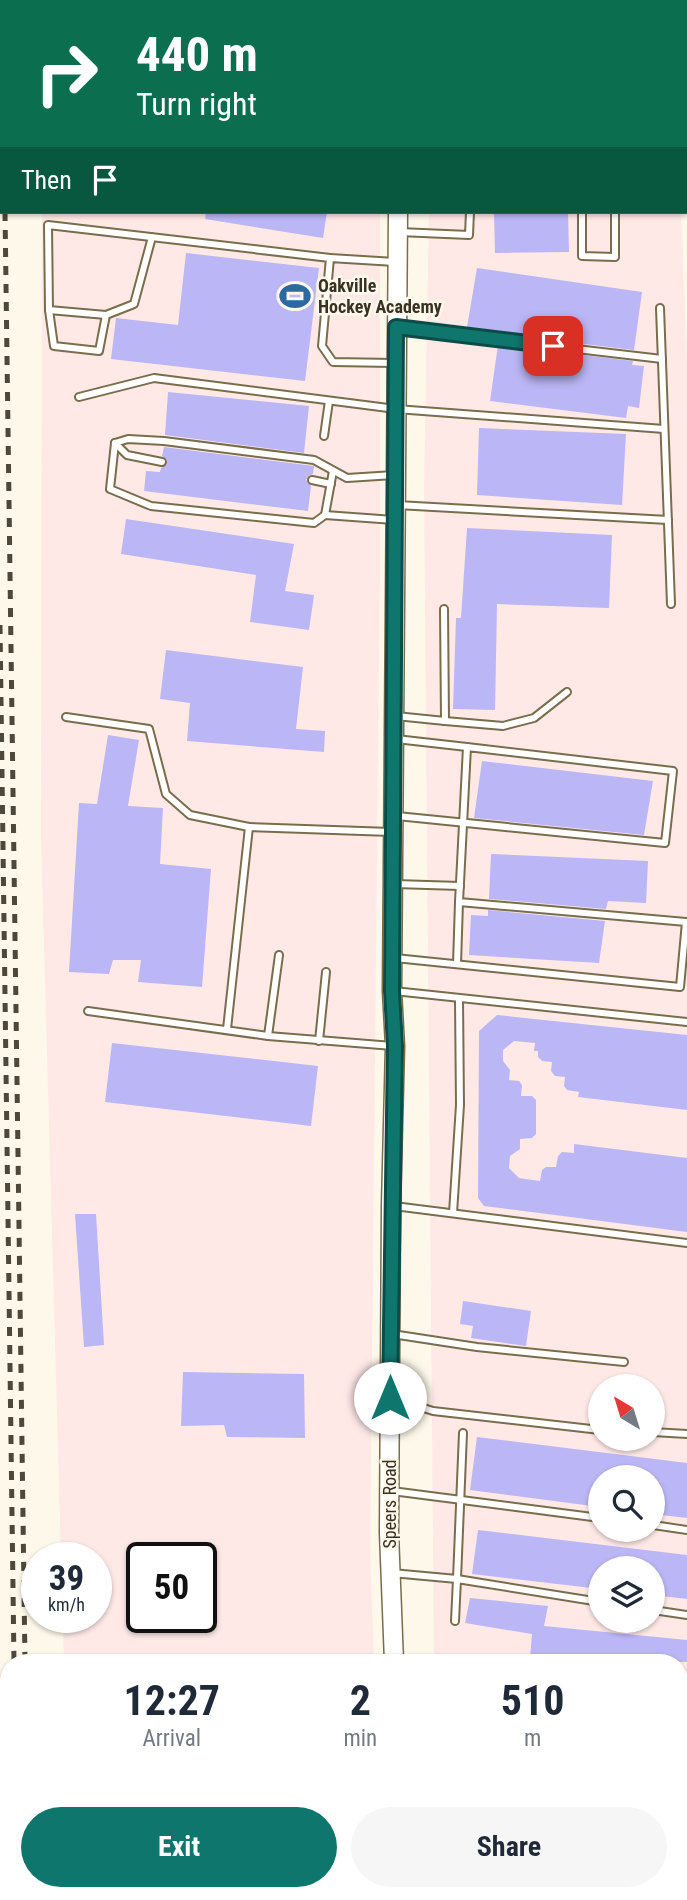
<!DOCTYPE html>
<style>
:root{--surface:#fff;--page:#f6f6f7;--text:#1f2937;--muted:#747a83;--accent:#0f766e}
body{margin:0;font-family:"Roboto Condensed",sans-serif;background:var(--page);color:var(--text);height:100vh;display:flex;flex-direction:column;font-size:26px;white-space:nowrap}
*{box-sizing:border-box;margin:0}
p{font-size:23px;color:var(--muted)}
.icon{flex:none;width:38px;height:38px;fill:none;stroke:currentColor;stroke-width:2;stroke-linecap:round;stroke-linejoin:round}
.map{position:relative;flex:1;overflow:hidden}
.drawer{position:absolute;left:0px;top:1654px;width:688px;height:247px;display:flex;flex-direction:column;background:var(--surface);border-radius:28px 28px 0 0;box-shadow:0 2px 5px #0004}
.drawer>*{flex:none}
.hud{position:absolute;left:0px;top:0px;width:688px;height:214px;box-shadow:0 2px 5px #0004;background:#0b6e4f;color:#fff;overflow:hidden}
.needle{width:46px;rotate:322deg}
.controls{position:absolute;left:588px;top:1374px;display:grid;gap:14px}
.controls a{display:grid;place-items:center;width:77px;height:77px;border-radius:50%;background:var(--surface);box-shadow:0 2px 5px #0004;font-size:35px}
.speed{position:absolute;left:21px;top:1542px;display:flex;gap:14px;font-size:35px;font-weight:700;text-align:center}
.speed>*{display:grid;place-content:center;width:91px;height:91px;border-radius:50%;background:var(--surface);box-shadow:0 2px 5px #0004;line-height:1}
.speed small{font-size:18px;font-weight:400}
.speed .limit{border:4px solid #111;border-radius:10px;background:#fff;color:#111}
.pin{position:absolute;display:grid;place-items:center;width:60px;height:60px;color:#fff;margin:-30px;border-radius:14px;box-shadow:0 4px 10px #0006}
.me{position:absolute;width:77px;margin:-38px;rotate:0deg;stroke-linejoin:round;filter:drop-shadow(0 0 5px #0008)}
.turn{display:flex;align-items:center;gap:24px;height:147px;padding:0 21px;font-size:32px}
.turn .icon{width:91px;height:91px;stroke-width:2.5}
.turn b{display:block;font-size:49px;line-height:60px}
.then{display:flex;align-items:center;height:66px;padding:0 21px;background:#0003;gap:14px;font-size:26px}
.eta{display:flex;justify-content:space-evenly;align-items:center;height:119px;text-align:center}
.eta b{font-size:42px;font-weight:700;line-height:49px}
.primary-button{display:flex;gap:14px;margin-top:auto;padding:14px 21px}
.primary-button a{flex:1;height:80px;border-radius:42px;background:var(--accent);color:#fff;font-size:28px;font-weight:700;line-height:80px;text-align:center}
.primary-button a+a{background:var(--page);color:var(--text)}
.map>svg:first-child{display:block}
</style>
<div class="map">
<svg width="687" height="1900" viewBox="0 0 687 1900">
<rect width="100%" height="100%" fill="#fdf8ea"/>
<g fill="#fee9e7" fill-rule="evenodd">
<polygon points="40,0 382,0 381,2"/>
<rect x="433" y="0" width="240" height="2"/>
<path d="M 42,212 L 380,212 L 380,561 L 370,1558 L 374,1662 L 64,1662 L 63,1617 L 96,1617 L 96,1558 L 61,1557 L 41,836 ZM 142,1558 L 201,1558 L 201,1617 L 142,1617 Z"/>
<path d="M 429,212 L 681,212 L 687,364 L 687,1900 L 441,1900 L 441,1892 L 679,1892 L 679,1662 L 434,1662 L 424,489 ZM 600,1386 L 653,1386 L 653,1438 L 600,1438 ZM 600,1477 L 653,1477 L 653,1530 L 600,1530 ZM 600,1568 L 653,1568 L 653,1620 L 600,1620 Z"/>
<rect x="68" y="1892" width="316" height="8"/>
</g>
<g fill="#bbb6f5">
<polygon points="206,212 327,212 323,238 205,219"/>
<polygon points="494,212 568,212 569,252 495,253"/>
<polygon points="186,253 319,268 305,381 111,359 116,318 178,325"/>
<polygon points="477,268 642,292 634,350 499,334 500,331 467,327"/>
<polygon points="498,345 633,361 632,365 644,366 639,408 628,406 626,418 490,401"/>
<polygon points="168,392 309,406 304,453 165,435"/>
<polygon points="479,428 626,434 622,505 477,495"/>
<polygon points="164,447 314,466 313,474 308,476 306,480 311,486 308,511 144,491 146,471 160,472 161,468 167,464 167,460 162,456"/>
<polygon points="126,519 294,544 285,591 314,595 309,630 250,622 256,575 121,554"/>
<polygon points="467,528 612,535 609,608 497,604 495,710 453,709 456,618 461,618"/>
<polygon points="166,650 303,667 296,729 325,731 324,752 187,741 190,703 160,699"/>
<polygon points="108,735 139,740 128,806 163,808 160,864 211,869 202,987 138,982 141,960 113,960 109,974 69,972 79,803 97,804"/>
<polygon points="482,761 653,781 644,835 474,818"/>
<polygon points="491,854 648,861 646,903 608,901 606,909 489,899"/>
<polygon points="488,910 605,921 599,963 469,955 471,915 488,916"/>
<polygon points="497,1015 687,1035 687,1110 578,1097 579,1092 567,1090 564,1086 565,1077 555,1076 551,1071 552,1062 542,1061 538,1057 538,1051 534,1051 535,1043 514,1041 503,1050 503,1061 510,1070 509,1080 519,1081 522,1085 521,1096 532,1096 536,1100 536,1134 532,1138 520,1139 520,1149 510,1156 509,1168 519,1178 540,1181 542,1170 546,1167 556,1167 558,1156 562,1152 574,1153 574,1144 687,1158 687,1232 484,1206 478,1198 479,1031"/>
<polygon points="112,1043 318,1066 311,1126 105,1102"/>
<polygon points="75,1214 96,1214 104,1345 84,1347"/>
<polygon points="463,1301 531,1311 526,1346 471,1338 473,1326 460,1324"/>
<polygon points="183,1372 304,1374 305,1438 227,1437 224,1425 181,1426"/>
<polygon points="477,1437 687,1463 687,1518 653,1514 653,1477 600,1477 600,1507 470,1490"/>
<polygon points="478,1530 687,1555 687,1599 653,1595 653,1568 600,1568 600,1589 472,1574"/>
<polygon points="470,1598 548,1606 544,1626 687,1640 687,1662 573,1662 530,1658 532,1634 465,1623"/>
</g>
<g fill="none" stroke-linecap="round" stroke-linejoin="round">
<g stroke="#786d4d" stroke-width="10">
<g id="service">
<polyline points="136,0 149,2"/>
<polyline points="473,0 474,2"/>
<polyline points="634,0 634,2"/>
<polyline points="496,2 497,0"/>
<polyline points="582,212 582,256 615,257 615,212"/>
<polyline points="399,232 469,235 470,212"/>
<polyline points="152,237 134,304 106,315 49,310 48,225 330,258"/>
<polyline points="660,308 671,604"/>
<polyline points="49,310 54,346 99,351 106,315"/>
<polyline points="398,328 662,359"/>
<polyline points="394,363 333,362 322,346 330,258 395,262"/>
<polyline points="79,397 154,378 396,409 664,429"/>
<polyline points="324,436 329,401"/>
<polyline points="115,443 128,439 164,441 314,460 347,478 394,475"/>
<polyline points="115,443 110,489 151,506 314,523 325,515"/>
<polyline points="115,443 127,455 162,462"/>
<polyline points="333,471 325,515 394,520"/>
<polyline points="312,480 331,484"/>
<polyline points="397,505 668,520"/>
<polyline points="396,716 445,721 444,609"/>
<polyline points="66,717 149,729 166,794 190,815 249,827"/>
<polyline points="445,721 503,726 534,718 567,692"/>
<polyline points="396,739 467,747"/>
<polyline points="395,884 460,886"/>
<polyline points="395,958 680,987 686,922 459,902 467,747 673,771 665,843 397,816"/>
<polyline points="457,964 459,902"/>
<polyline points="394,991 687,1022"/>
<polyline points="88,1011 268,1036 393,1046"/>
<polyline points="227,1029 249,827 391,832"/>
<polyline points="268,1036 279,955"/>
<polyline points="319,1041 326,972"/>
<polyline points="394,1206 687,1243"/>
<polyline points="453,1213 460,1105 459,999"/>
<polyline points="392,1334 477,1347 624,1362"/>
<polyline points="392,1398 433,1411 600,1430"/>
<polyline points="653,1432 687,1434"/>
<polyline points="392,1491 600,1518"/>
<polyline points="653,1525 687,1530"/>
<polyline points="392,1573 457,1579 463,1433"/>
<polyline points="653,1610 687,1615"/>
<polyline points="455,1621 457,1579 600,1602"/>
<polyline points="679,1679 687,1680"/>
<polyline points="679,1757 687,1758"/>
<polyline points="679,1837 687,1838"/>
<polyline points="466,1895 521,1896 551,1900"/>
</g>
</g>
<g stroke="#786d4d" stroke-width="21">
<g id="secondary">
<polyline points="401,2 401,0"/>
<polyline points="394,1662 389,1533 391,1205 395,1046 392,991 398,212"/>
<polyline points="401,1892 402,1900"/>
</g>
</g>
<use href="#service" stroke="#fff" stroke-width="6"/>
<use href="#secondary" stroke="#fff" stroke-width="18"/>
<g stroke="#4d483a" stroke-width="5" stroke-dasharray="9 9" stroke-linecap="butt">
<polyline points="2,0 2,2"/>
<polyline points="5,212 25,1662"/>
<polyline points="0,625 14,1662"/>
<polyline points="17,1892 18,1900"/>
<polyline points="38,1892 38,1900"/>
</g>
</g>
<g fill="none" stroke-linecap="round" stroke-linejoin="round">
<g stroke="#0a4d48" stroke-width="18">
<polyline id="route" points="390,1398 395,1046 392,991 396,327 553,346"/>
</g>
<use href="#route" stroke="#0f766e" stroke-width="12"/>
</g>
<defs>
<g id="stadium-bare" transform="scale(2.415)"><path d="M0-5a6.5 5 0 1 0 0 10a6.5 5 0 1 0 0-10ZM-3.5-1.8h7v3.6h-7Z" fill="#2d68a0" stroke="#fdf8ea" stroke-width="2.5" paint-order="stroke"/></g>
</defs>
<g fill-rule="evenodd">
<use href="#stadium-bare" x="295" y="296"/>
</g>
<g text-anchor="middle" stroke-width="5" stroke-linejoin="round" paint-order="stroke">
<g font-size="18" font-weight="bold" fill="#373224" stroke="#fdf8ea" text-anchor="start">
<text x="318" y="292">Oakville<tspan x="318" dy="21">Hockey Academy</tspan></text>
</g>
<g font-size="18" fill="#373224" stroke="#fdf8ea">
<text transform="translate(390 1504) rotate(-90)" y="6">Speers Road</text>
</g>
</g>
</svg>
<div class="controls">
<a><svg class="needle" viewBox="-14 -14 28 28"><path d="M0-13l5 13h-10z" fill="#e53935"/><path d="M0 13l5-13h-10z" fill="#747a83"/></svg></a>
<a><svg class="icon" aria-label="search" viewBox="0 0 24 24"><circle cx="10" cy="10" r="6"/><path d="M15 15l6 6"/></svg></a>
<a><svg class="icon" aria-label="layers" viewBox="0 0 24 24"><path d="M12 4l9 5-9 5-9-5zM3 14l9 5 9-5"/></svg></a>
</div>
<div class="speed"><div>39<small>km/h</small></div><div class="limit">50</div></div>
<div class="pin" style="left:553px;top:346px;background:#d93025"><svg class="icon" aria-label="arrive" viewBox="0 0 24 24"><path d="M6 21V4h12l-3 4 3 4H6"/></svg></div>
<svg class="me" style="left:390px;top:1398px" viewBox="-20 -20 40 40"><circle r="19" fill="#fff"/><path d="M0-13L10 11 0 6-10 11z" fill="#0f766e"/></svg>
<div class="hud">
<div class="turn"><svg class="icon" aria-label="right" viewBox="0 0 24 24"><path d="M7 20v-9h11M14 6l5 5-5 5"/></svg><div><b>440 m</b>Turn right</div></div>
<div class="then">Then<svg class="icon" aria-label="arrive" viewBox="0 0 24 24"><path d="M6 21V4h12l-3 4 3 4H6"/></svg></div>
</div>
<section class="drawer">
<div class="eta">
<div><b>12:27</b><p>Arrival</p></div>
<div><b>2</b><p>min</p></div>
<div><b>510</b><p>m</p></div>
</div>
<div class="primary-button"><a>Exit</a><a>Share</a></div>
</section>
</div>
